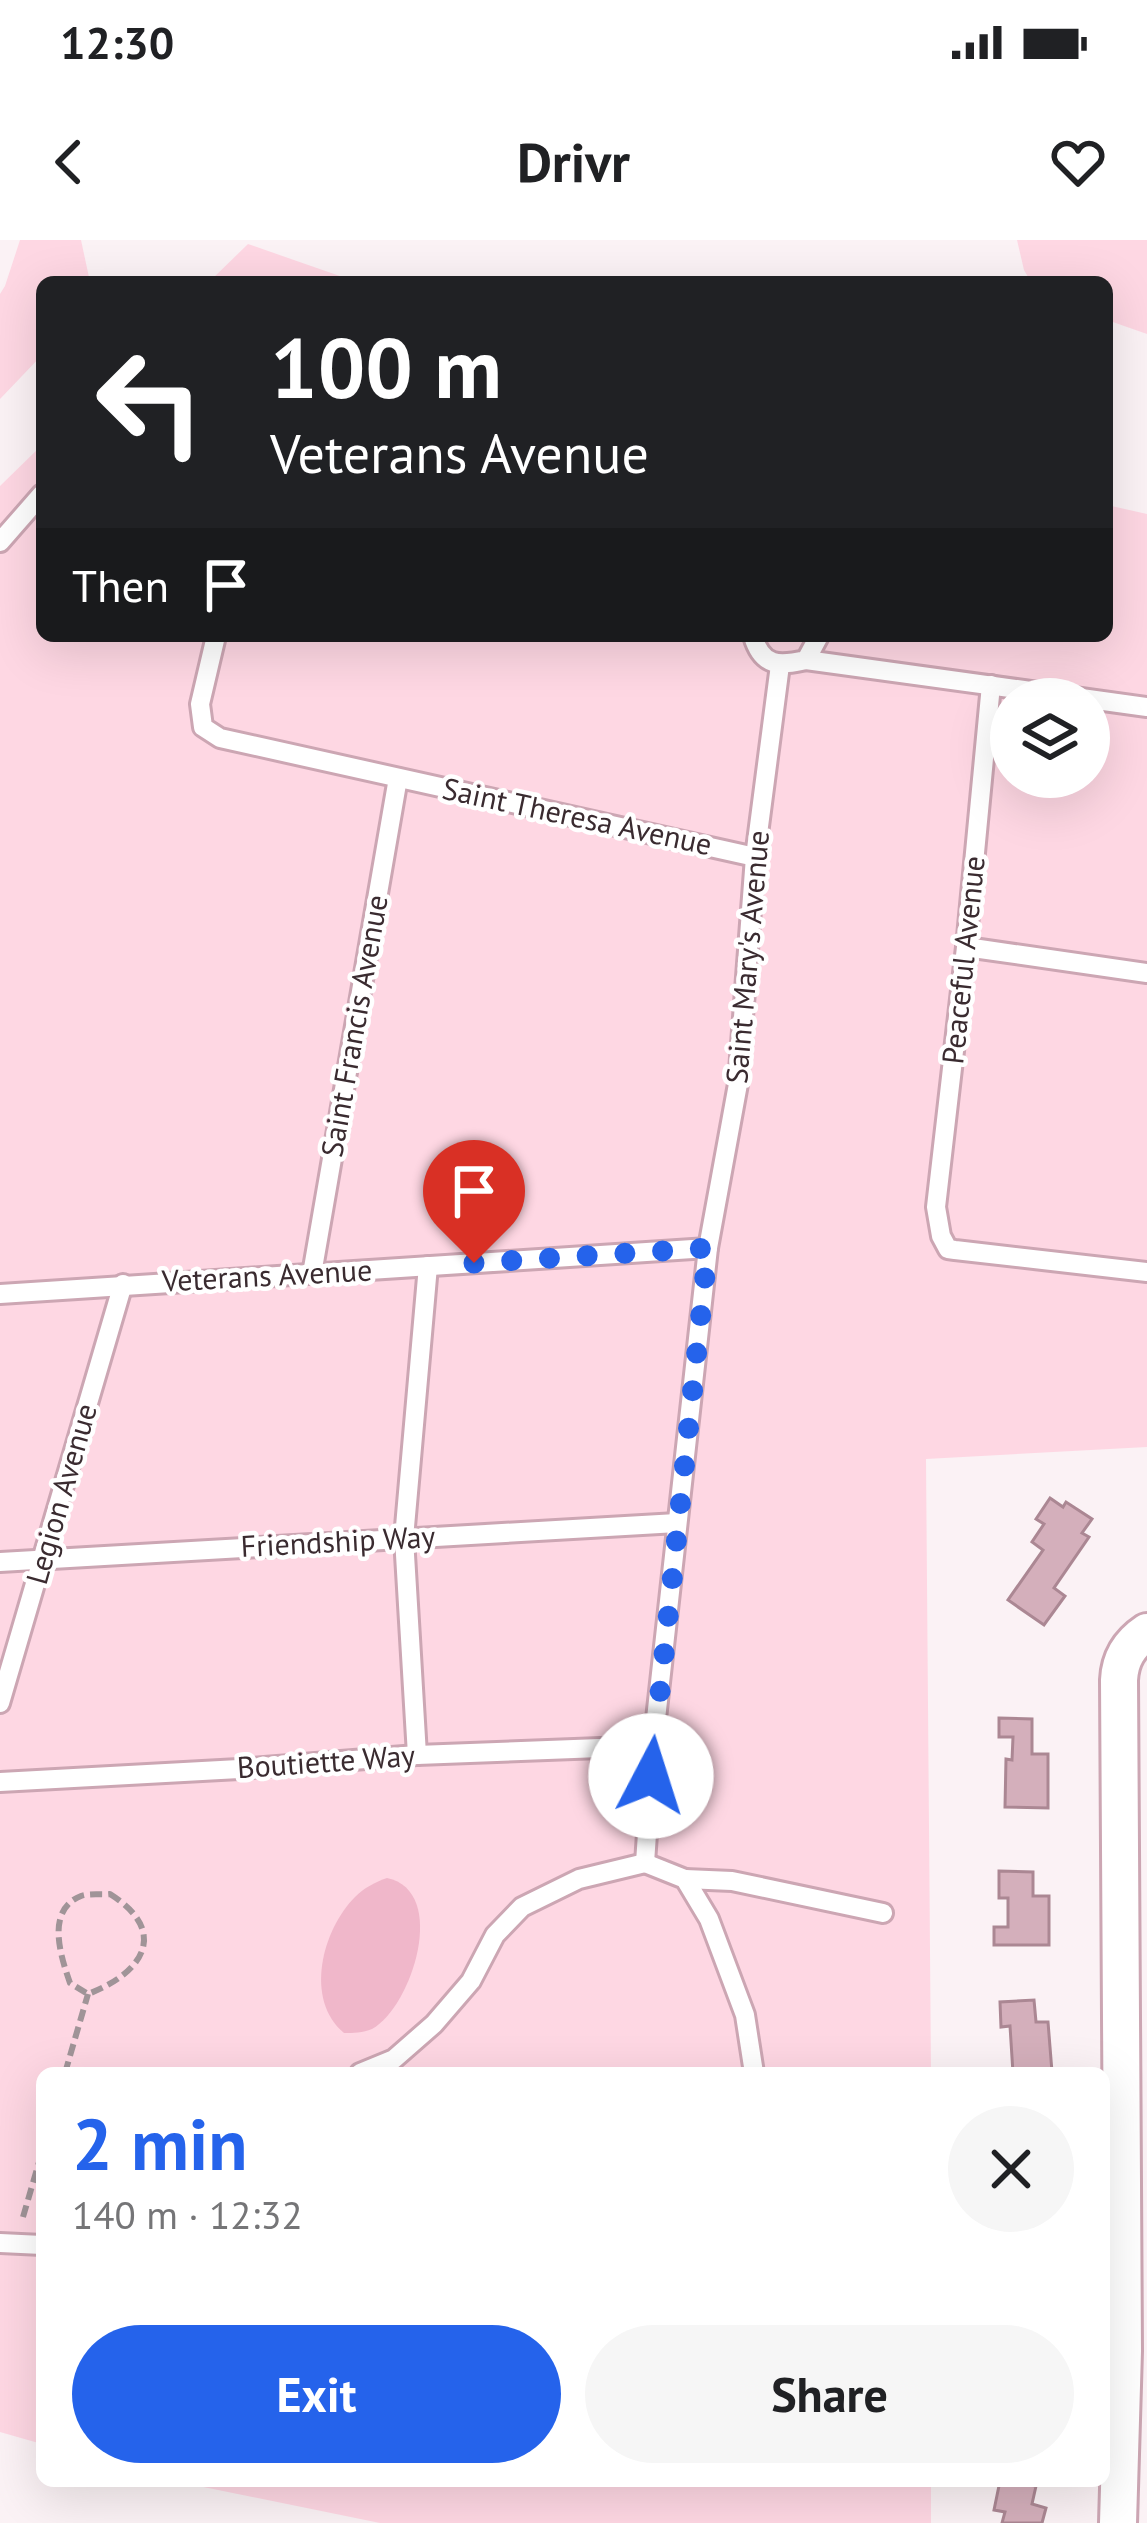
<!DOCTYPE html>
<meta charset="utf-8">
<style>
:root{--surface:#fff;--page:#f6f6f6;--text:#202124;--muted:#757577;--accent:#2563eb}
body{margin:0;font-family:"PT Sans",sans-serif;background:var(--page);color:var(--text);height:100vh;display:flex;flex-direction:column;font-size:45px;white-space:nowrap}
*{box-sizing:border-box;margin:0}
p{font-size:39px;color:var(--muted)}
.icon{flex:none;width:66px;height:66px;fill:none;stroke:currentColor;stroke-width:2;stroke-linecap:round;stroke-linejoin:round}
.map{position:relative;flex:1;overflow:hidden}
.panel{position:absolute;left:36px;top:1827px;width:1074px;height:420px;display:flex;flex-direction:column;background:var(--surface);border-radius:18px;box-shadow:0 12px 48px #0002}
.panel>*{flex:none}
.top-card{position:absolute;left:36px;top:36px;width:1077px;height:366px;border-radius:18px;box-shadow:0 12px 48px #0002;background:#202124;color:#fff;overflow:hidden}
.controls{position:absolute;left:990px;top:438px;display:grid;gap:24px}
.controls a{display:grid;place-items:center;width:120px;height:120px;border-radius:50%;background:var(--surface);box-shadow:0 12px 48px #0002;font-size:60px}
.pin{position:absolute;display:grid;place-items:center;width:102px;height:102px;color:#fff;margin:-123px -51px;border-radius:50% 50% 50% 0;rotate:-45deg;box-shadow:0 0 12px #0007}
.pin .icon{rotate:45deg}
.me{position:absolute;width:132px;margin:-66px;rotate:5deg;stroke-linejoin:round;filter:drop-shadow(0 0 9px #0008)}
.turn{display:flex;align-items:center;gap:42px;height:252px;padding:0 36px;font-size:54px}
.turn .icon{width:156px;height:156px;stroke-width:2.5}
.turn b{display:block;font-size:84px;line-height:102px}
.then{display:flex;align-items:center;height:114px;padding:0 36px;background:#0003;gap:24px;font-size:45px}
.round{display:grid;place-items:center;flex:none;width:126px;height:126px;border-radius:63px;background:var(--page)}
.overview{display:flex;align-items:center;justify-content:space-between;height:204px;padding:0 36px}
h1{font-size:72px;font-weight:600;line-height:90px;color:var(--accent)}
.primary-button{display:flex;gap:24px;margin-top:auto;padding:24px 36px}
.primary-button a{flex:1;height:138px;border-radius:72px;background:var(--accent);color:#fff;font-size:48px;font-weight:600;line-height:138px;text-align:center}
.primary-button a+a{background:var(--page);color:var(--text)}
.status{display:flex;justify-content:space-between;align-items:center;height:84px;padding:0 60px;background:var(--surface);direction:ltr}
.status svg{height:33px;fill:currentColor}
header{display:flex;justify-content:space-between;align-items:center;height:156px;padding:0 36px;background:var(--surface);font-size:54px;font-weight:600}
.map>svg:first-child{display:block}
</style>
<div class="status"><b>12:30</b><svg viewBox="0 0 49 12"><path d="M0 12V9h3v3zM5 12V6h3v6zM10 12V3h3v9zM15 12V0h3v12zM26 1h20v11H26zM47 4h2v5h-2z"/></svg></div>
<header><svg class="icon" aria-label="back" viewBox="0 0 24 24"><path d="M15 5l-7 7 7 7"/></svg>Drivr<svg class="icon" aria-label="heart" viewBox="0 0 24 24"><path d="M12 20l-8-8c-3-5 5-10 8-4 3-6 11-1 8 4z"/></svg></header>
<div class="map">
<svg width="1147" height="2283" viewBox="0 0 1147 2283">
<rect width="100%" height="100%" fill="#fbf2f5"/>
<g fill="#fed7e3" fill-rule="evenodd">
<polygon points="20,0 81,0 90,42 42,42 42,115 0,159 0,54 5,46"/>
<polygon points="1017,0 1147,0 1147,94 1107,80 1107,42 1031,42 1024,30"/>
<polygon points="248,4 357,42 209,42"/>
<path d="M 42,205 L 42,396 L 1107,396 L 1107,265 L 1147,274 L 1147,1207 L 926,1219 L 931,1833 L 42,1833 L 42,2204 L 0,2192 L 0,246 ZM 1011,459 L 1089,459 L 1089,537 L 1011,537 Z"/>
<polygon points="174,2241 931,2241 931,2283 380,2283"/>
</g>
<path fill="#f0b7ca" d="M 387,1638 C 449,1651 412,1767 372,1789 C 363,1793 353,1793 344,1793 C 304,1760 322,1690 355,1657 C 364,1648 375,1642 387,1638 Z"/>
<g fill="#d4afbb" stroke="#ab8793" stroke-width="3">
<polygon points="1050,1258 1063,1267 1066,1262 1092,1279 1082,1293 1089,1297 1054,1348 1065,1356 1044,1385 1008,1360 1043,1310 1032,1302 1044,1284 1036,1279"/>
<polygon points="999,1478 1032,1479 1032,1514 1048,1514 1048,1568 1005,1567 1006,1519 1012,1520 1013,1497 999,1497"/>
<polygon points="999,1631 1033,1632 1033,1656 1049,1656 1049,1705 994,1705 994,1687 1008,1687 1008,1658 999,1658"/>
<polygon points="1034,1760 1036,1782 1048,1782 1052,1832 1013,1833 1010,1786 1001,1787 1000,1762"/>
<polygon points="1000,2241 1036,2246 1032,2264 1046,2268 1042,2283 1002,2283 1005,2272 994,2270"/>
</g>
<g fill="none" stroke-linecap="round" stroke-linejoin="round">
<g stroke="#cca6b3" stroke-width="24">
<g id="lane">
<polyline points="0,302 42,254"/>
<polyline points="216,396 200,464 203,487 220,498 755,617"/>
<path d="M 753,396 C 762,427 779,426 806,420 L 819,396"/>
<polyline points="806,420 1147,467"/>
<polyline points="991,445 966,707 936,967 941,996 948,1009 955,1010 1147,1032"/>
<polyline points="966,707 1147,733"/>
<polyline points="312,1034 398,538"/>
<polyline points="0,1054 708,1008"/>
<polyline points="0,1322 677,1283"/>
<polyline points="0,1463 123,1044"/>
<polyline points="417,1515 404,1298 428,1026"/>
<polyline points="0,1542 239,1529 417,1515 653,1506"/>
<polyline points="645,1623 653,1506 708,1008 738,844 755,617 780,425"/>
<polyline points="645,1623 685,1639 709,1679 745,1775 754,1833"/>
<polyline points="685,1639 732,1641 883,1673"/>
<polyline points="360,1833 394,1819 434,1784 471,1741 495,1695 522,1667 579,1639 645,1623"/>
<polyline points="0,2003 42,2005"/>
</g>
</g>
<g stroke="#cca6b3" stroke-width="42">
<path id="street" d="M 1118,2283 L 1123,2111 L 1119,1440 C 1120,1419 1129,1404 1147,1392"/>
</g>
<g stroke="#a09498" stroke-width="6" stroke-dasharray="12 6" stroke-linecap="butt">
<path d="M 110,1654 C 170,1692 143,1733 88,1754 L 70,1743 C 61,1717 45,1670 81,1656 C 89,1653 102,1655 110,1654 Z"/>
<polyline points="65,1833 88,1754"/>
<polyline points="23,1977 42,1912"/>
</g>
<use href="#lane" stroke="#fff" stroke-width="18"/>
<use href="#street" stroke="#fff" stroke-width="36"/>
</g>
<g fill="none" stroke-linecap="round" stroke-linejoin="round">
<polyline stroke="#2563eb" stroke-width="21" stroke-dasharray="0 37.8" points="474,1023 708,1008 651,1536"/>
</g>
<g text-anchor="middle" stroke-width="9" stroke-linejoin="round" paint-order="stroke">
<g font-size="30" fill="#3a2b30" stroke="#fff">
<text transform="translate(577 577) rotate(12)" y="10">Saint Theresa Avenue</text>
<text transform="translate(748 717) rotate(-85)" y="10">Saint Mary's Avenue</text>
<text transform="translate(964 720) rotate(-84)" y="10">Peaceful Avenue</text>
<text transform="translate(355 786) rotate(-80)" y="10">Saint Francis Avenue</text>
<text transform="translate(267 1036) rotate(-3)" y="10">Veterans Avenue</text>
<text transform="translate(62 1254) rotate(-74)" y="10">Legion Avenue</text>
<text transform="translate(338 1302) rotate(-3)" y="10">Friendship Way</text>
<text transform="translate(326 1522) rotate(-4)" y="10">Boutiette Way</text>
</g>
</g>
</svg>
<div class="controls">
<a><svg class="icon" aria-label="layers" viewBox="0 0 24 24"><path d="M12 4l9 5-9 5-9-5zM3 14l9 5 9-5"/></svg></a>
</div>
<div class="pin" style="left:474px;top:1023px;background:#d93025"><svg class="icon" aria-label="arrive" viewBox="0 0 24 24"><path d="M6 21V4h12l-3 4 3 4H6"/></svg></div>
<svg class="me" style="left:651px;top:1536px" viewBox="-20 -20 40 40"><circle r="19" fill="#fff"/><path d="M0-13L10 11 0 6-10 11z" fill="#2563eb"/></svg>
<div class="top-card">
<div class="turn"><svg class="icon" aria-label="left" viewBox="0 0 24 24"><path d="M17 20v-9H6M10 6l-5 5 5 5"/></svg><div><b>100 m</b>Veterans Avenue</div></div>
<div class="then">Then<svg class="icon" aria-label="arrive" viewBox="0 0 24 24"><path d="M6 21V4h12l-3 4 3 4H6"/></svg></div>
</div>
<section class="panel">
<div class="overview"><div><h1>2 min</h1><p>140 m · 12:32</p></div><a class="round"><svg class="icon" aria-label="close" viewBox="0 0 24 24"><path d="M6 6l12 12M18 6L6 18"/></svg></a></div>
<div class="primary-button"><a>Exit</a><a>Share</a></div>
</section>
</div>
